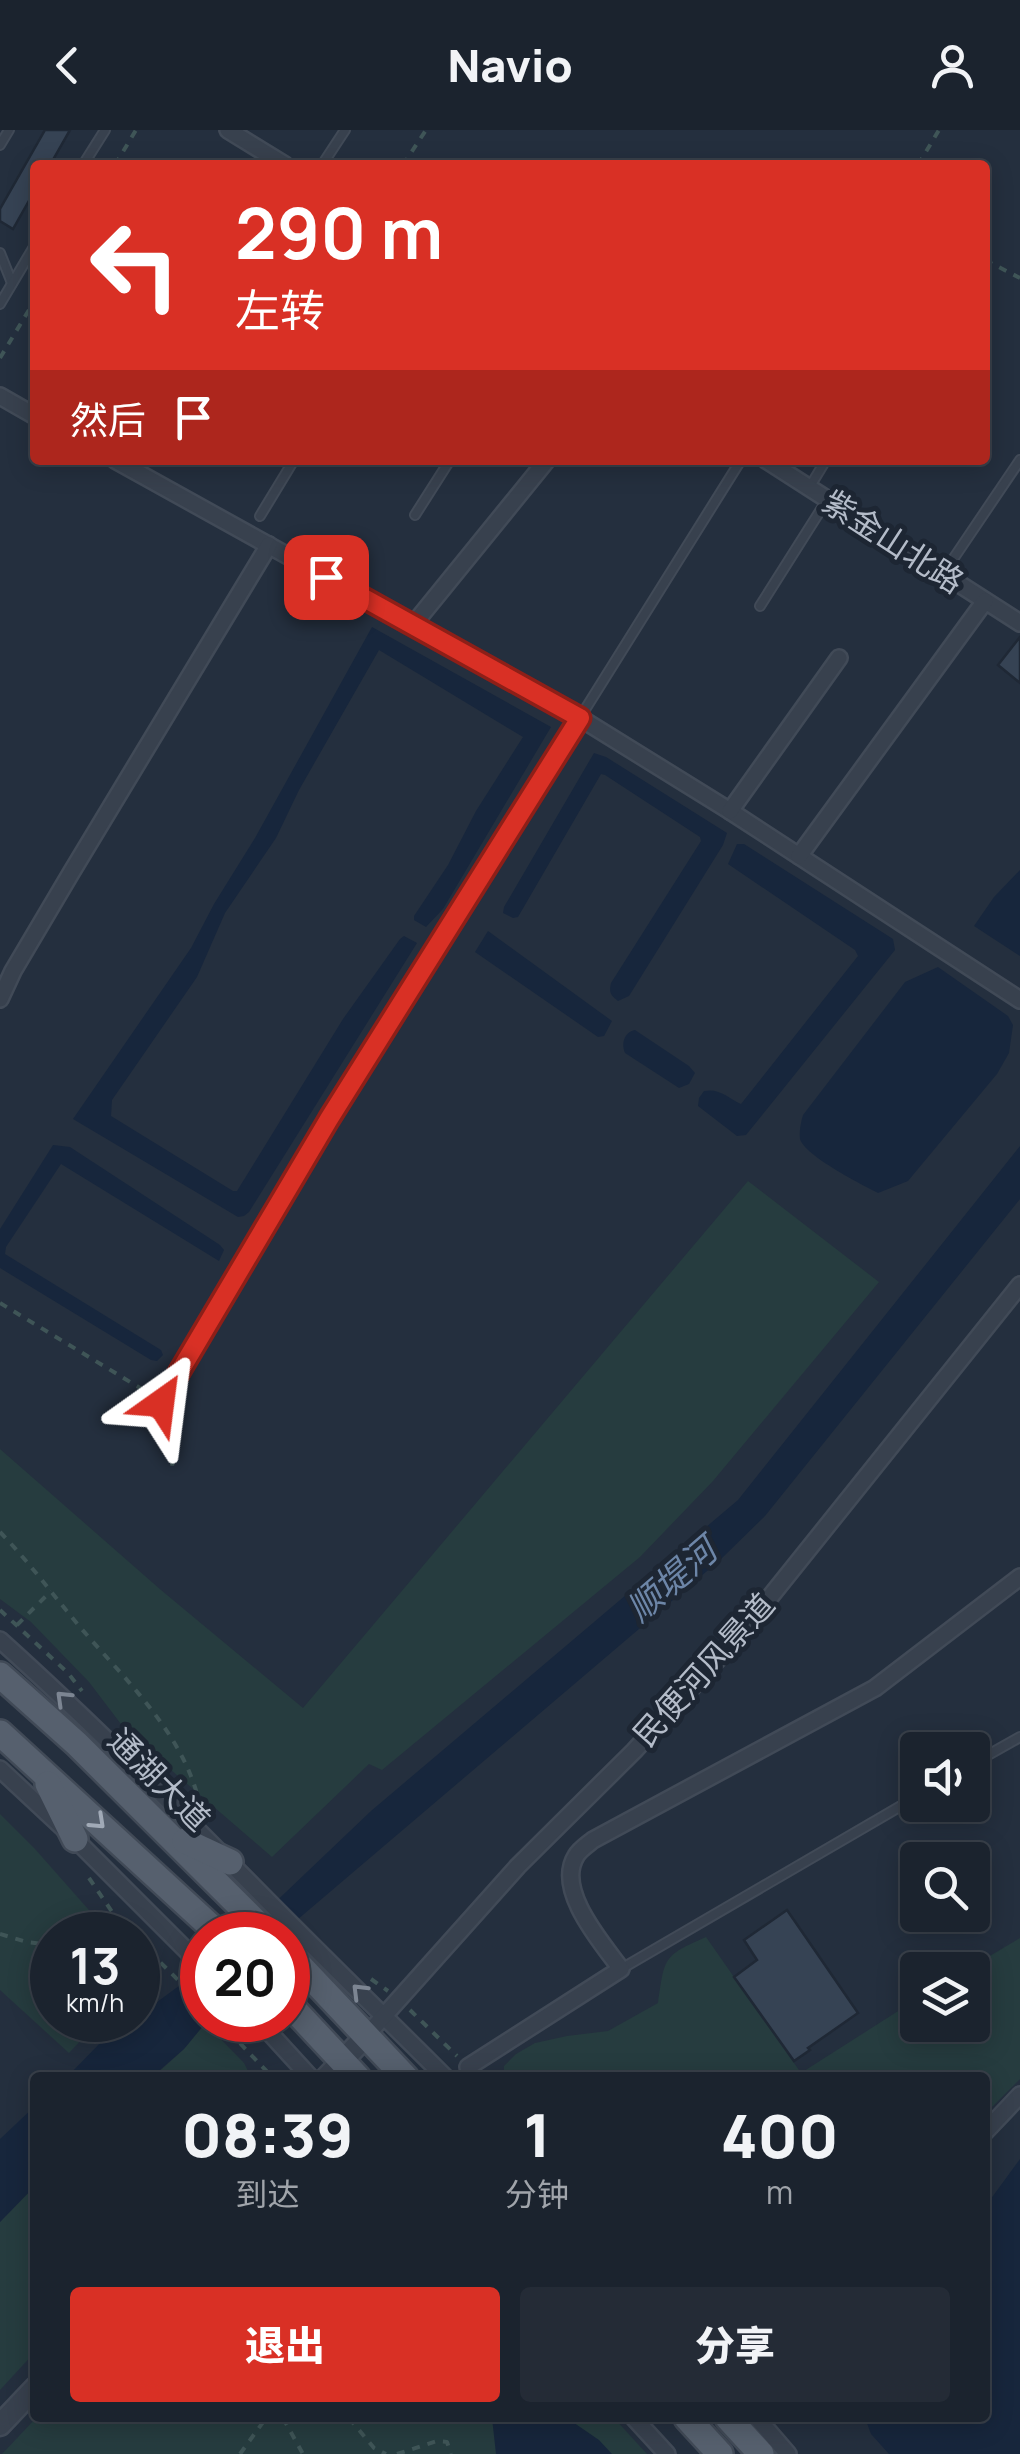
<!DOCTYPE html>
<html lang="zh">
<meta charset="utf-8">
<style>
:root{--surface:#1b232e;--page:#242b36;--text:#f1f3f6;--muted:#a0a4aa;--line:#39404a;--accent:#d93025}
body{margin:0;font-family:Manrope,"Noto Sans SC",sans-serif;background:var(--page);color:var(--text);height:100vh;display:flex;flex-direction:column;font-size:38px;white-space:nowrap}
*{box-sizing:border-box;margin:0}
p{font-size:32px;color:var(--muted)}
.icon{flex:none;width:55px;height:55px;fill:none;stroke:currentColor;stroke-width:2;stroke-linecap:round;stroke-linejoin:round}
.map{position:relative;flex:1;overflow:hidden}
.drawer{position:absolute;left:30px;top:1942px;width:960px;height:350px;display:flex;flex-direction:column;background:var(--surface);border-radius:10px;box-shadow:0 5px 25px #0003,0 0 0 2px var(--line)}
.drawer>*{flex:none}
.top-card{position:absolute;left:30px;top:30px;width:960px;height:305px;border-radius:10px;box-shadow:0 5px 25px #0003,0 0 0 2px var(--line);background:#d93025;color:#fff;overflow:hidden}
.controls{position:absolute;left:900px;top:1602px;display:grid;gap:20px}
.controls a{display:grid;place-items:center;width:90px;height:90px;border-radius:10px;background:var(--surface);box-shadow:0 5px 25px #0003,0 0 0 2px var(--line);font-size:50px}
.speed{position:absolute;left:30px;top:1782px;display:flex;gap:20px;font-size:50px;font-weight:700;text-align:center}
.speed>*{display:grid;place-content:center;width:130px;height:130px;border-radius:50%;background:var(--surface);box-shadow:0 5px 25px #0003,0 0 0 2px var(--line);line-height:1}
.speed small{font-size:25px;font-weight:400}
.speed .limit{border:15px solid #d22;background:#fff;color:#111}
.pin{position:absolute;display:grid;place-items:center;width:85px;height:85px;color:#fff;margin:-42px;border-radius:20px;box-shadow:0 5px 15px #0006}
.me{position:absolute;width:110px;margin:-55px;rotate:31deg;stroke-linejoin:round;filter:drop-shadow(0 0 8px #0008)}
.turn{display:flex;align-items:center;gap:35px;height:210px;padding:0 40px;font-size:45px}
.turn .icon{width:130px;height:130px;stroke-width:2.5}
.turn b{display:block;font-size:70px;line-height:85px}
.then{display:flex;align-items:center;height:95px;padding:0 40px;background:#0003;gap:20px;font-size:38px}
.eta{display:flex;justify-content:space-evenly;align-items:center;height:170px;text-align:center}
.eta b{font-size:60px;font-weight:800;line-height:70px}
.primary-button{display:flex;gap:20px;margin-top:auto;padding:20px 40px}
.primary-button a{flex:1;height:115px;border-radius:10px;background:var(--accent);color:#fff;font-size:40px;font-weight:800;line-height:115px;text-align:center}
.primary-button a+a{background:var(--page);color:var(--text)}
header{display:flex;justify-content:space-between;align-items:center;height:130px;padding:0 40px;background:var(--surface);font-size:45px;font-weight:800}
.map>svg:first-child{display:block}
</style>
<header><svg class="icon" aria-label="back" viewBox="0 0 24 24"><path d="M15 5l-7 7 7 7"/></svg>Navio<svg class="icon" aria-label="person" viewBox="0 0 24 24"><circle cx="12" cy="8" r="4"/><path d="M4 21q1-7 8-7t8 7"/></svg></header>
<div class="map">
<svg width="1020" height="2324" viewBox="0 0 1020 2324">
<rect width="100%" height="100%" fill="#242f3e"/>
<g fill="#263c3f">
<polygon points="748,1051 879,1152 713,1351 640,1427 382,1640 369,1634 272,1727 127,1602 89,1552 31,1492 0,1469 0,1319 161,1460 303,1578"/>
<polygon points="0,1684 35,1719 111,1805 52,1805 52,1890 100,1890 69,1923 0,1860"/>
<path d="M 706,1807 L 801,1943 L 917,1869 L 918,1895 L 972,1895 L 972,1840 L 966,1840 L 1020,1808 L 1020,1949 L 985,1984 L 985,1948 L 504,1947 L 504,1936 L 516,1924 L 535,1913 L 567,1906 L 608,1901 L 658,1873 C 665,1828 662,1826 706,1807 Z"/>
<polygon points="205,1893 244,1933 251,1947 152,1948 184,1919"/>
<polygon points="35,2056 35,2222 0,2260 0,2092"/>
<polygon points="36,2288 614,2288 647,2324 2,2324"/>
</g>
<g fill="#17263c">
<polygon points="372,497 551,597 443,779 426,797 414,790 414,786 448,735 476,681 523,607 379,520 299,660 276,708 225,783 197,847 112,970 111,986 233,1061 237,1061 343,889 400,809 404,806 417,813 249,1082 244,1086 238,1087 73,989 191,818 214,774 255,708"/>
<path d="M 594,623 L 606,627 L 727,703 L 723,715 L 629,866 L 618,871 C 610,865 609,862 611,853 L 701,711 L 700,707 L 605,645 L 601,644 L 518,787 L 513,788 L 503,783 L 504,777 Z"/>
<path d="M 737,714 L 744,714 L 893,809 L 895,820 L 746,1005 L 737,1006 L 698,976 L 699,968 L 704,961 C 720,958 728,968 741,974 L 858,826 L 855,820 L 728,734 Z"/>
<polygon points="1020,740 1020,826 974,796 994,767"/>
<polygon points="488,801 612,891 604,906 598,907 475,822"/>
<path d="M 938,837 L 1008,886 L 1013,895 L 1009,923 L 997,944 L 908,1051 L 878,1063 C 861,1054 805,1026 800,1009 C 799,1001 801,992 803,985 L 905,852 Z"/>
<path d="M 635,900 L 689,936 L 695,943 L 689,954 L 679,958 L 625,923 C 621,914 624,902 635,900 Z"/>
<polygon points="53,1015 70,1017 220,1115 224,1120 219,1131 61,1034 6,1117 5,1124 161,1220 163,1225 157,1231 151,1230 0,1138 0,1099"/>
<polygon points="1020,1016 1020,1069 765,1386 720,1430 297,1790 284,1805 241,1805 371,1681 738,1370"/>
<polygon points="202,1839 202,1890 208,1890 184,1919 152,1947 66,1948 102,1911 132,1890 138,1890 138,1886"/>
<polygon points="35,1976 35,2056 0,2092 0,2009"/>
<polygon points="1020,2029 1020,2324 889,2324 871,2304 865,2288 985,2288 985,2072 990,2070"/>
<polygon points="492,2288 567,2288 599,2310 612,2324 496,2324"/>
</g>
<g fill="#364354" stroke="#1f2835" stroke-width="2.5">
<polygon points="45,0 70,0 50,35 35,35 35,60 13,99 0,91 0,79"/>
<polygon points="1020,507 1020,553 998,535"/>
<polygon points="787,1780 858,1883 808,1918 810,1920 794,1931 734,1847 757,1830 744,1810"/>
</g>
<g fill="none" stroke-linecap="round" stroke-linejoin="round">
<g stroke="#414a57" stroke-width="12">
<g id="service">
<polyline points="0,15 9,0"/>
<polyline points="83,35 105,0"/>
<polyline points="322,35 345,0"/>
<polyline points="0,123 12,153"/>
<polyline points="0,174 35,115"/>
<polyline points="809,358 826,330"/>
<polyline points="415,385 450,330"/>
<polyline points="260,386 294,330"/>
<polyline points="943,444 1020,330"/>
<polyline points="760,476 827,370"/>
<polyline points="161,1273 329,989 741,330"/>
<polyline points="972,1634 1020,1607"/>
<polyline points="621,1839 918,1666"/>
</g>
</g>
<g stroke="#414a57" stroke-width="20">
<g id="minor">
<polyline points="228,0 285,35"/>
<polyline points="0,266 35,286"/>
<polyline points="115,330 580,588 730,681 1020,870"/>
<polyline points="766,330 1020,493"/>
<polyline points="413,495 547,330"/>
<polyline points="730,681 839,528"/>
<polyline points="799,726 985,471"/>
<polyline points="0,869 13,841 71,743 269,415"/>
<path d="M 0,1510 C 89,1590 173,1675 257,1760 C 319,1823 383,1885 446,1948"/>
<polyline points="0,1639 75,1709 202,1836"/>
<polyline points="258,1890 311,1948"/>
<polyline points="366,1906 518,1736 634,1621 738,1507 1020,1155"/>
<path d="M 468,1937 L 621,1839 C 602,1813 555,1760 576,1726 C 579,1720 588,1714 593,1710 L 875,1558 L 1020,1447"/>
<polyline points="985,2002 1020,1965"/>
<polyline points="634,2288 667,2324"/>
<polyline points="757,2288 788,2324"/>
</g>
</g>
<g stroke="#414a57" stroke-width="25">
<g id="tertiary">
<polyline points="326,1948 366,1906"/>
<polyline points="0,2295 35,2258"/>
</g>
</g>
<g stroke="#414a57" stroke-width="30">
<g id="primary">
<polyline points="0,1545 77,1614 269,1805"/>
<polyline points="0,1603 220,1805"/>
<polyline points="48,1654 75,1709"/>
<polyline points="185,1711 230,1732"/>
<polyline points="288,1823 406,1948"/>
<polyline points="288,1873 358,1948"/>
<polyline points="687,2288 720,2324"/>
<polyline points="728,2288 761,2324"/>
</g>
</g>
<g stroke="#3f5557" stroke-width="4" stroke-dasharray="8 8" stroke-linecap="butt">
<polyline points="115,35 136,0"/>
<polyline points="403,35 426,0"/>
<polyline points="918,35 939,0"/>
<polyline points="985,130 1020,148"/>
<polyline points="0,228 35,170"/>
<polyline points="0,1173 150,1264"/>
<polyline points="168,1281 174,1295 172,1340"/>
<path d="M 0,1402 C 29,1432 53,1465 80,1497 C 126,1551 189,1608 201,1682"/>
<polyline points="0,1480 68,1543 82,1561"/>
<polyline points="17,1495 51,1461"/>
<polyline points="89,1748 119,1792 132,1805"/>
<polyline points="0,1804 27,1812 52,1815"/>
<polyline points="97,1805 119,1792"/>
<polyline points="138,1810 202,1874"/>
<polyline points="371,1849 388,1861"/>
<polyline points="410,1880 457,1926"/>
<polyline points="218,1890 273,1948"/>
<polyline points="283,2288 303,2324"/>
<polyline points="349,2288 374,2318 386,2324"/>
<polyline points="240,2324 266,2288"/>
<polyline points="397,2324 437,2311 447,2312 451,2324"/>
</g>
<use href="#service" stroke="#38414e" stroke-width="8"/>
<use href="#minor" stroke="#38414e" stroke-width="15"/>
<use href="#tertiary" stroke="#38414e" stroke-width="20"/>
<use href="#primary" stroke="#56606e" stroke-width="25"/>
</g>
<defs><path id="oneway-chevron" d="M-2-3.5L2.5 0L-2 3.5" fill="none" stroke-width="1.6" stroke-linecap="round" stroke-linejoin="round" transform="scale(2.5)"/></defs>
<g stroke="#7c8592">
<use href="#oneway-chevron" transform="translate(63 1568) rotate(-136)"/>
<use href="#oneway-chevron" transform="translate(359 1861) rotate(-135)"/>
</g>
<use stroke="#a1aab7" href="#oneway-chevron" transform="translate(98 1692) rotate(43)"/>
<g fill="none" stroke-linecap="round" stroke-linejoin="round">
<g stroke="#8d1f18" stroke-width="25">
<polyline id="route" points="161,1273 329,989 580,588 326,447"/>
</g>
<use href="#route" stroke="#d93025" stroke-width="18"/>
</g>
<g text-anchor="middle" stroke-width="10" stroke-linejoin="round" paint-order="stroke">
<g font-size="32" fill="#b4bcc9" stroke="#1d2633">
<text transform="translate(893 412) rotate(33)" y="11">紫金山北路</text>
<text transform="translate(704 1540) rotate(-48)" y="11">民便河风景道</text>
<text transform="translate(159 1650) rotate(45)" y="11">通湖大道</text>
</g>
<g font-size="35" font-style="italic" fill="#6d86a8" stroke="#1d2633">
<text transform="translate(672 1450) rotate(-41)" y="12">顺堤河</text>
</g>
</g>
</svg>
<div class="controls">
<a><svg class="icon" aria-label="sound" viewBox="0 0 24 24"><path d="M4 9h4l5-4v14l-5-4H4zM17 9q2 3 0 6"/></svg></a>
<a><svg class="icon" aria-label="search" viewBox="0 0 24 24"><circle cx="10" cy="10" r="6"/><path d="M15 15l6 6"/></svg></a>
<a><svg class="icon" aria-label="layers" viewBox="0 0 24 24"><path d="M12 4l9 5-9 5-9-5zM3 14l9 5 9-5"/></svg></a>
</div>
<div class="speed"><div>13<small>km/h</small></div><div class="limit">20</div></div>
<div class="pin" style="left:326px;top:447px;background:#d93025"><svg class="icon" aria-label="arrive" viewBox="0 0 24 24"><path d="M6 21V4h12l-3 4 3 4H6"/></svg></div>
<svg class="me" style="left:161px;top:1273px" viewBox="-20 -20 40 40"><path d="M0-17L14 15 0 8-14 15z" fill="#d93025" stroke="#fff" stroke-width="4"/></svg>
<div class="top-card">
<div class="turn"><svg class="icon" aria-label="left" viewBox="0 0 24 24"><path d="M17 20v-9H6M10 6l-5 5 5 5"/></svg><div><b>290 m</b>左转</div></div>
<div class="then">然后<svg class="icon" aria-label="arrive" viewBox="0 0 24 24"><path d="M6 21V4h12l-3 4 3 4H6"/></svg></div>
</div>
<section class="drawer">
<div class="eta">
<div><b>08:39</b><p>到达</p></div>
<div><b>1</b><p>分钟</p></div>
<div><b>400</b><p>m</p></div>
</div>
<div class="primary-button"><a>退出</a><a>分享</a></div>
</section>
</div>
